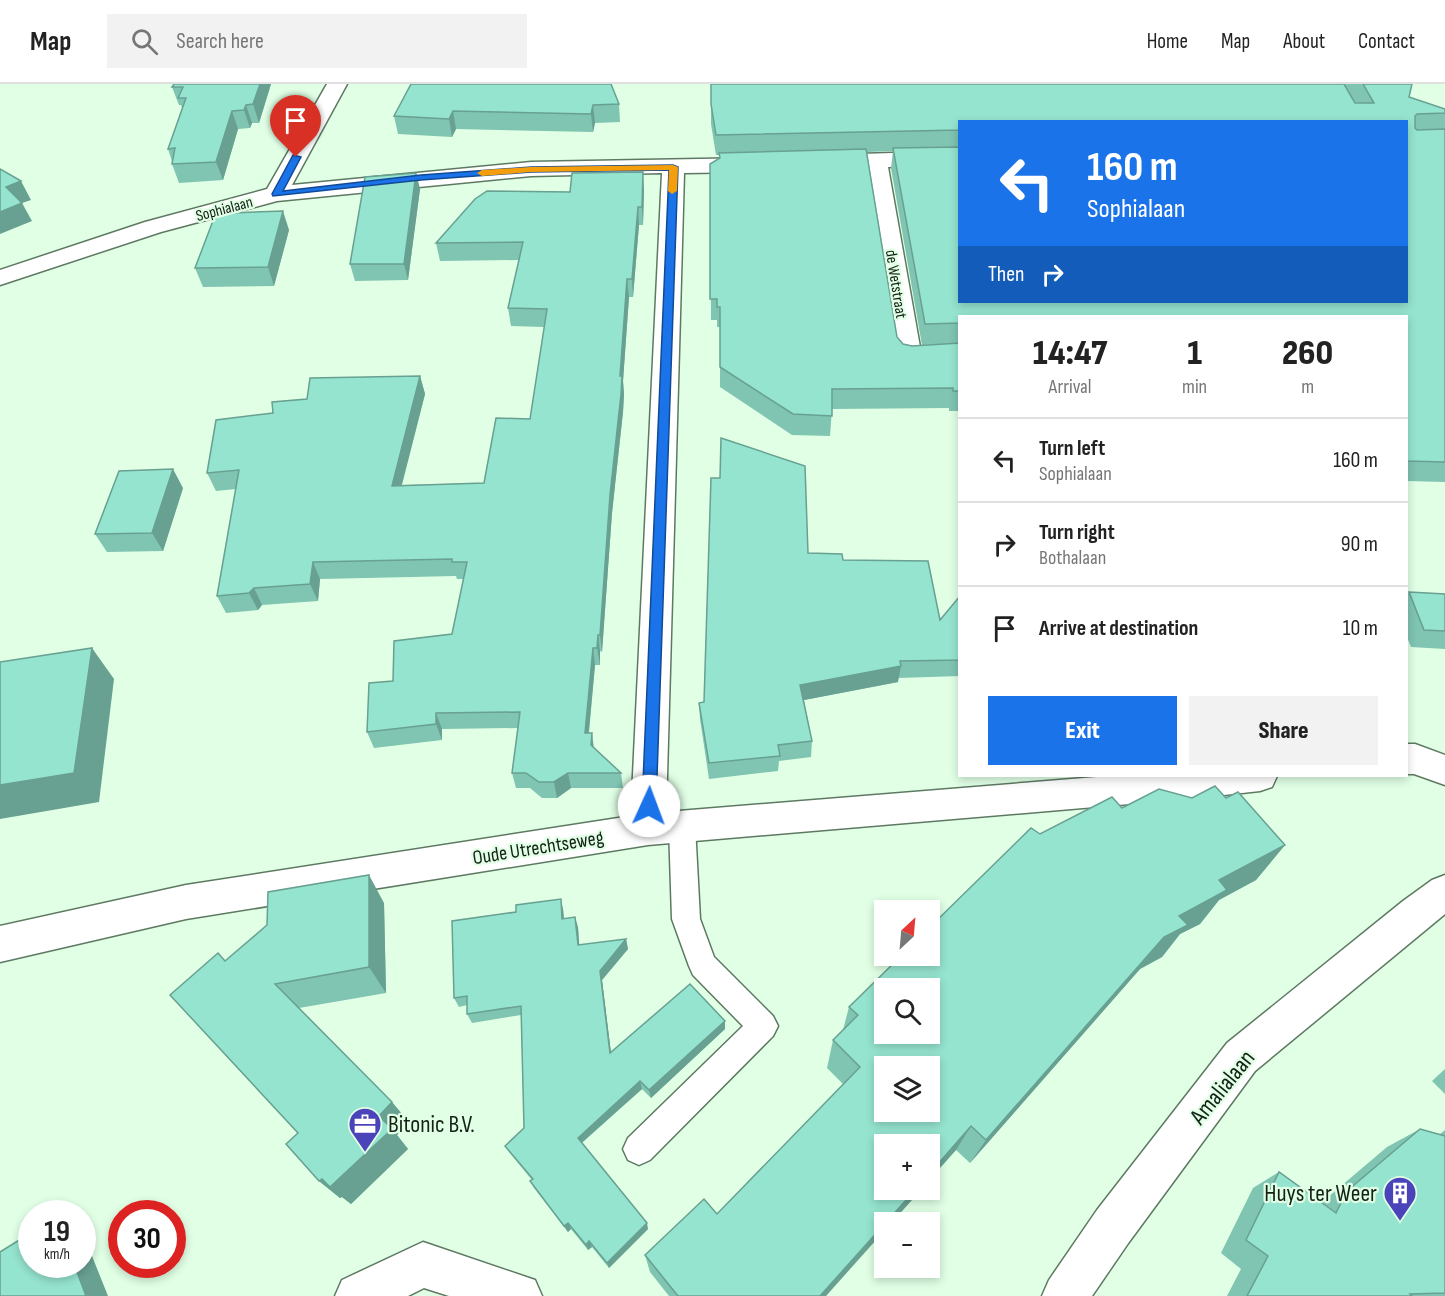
<!DOCTYPE html>
<meta charset="utf-8">
<style>
:root{--surface:#fff;--page:#f2f2f2;--text:#222;--muted:#767676;--line:#e0e0e0;--accent:#1a73e8}
body{margin:0;font-family:"Sofia Sans Condensed",sans-serif;background:var(--page);color:var(--text);height:100vh;display:flex;flex-direction:column;font-size:22px;white-space:nowrap}
*{box-sizing:border-box;margin:0}
p{font-size:20px;color:var(--muted)}
.icon{flex:none;width:33px;height:33px;fill:none;stroke:currentColor;stroke-width:2;stroke-linecap:round;stroke-linejoin:round}
.map{position:relative;flex:1;overflow:hidden}
.side{position:absolute;left:958px;top:231px;width:450px;height:462px;display:flex;flex-direction:column;background:var(--surface);border-radius:0px;box-shadow:0 3px 9px #0003}
.side>*{flex:none}
.hud{position:absolute;left:958px;top:36px;width:450px;height:183px;border-radius:0px;box-shadow:0 3px 9px #0003;background:#1a73e8;color:#fff;overflow:hidden}
.needle{width:39px;rotate:26deg}
.fabs{position:absolute;left:874px;top:816px;display:grid;gap:12px}
.fabs a{display:grid;place-items:center;width:66px;height:66px;border-radius:0px;background:var(--surface);box-shadow:0 3px 9px #0003;font-size:30px}
.speed{position:absolute;left:18px;top:1116px;display:flex;gap:12px;font-size:30px;font-weight:700;text-align:center}
.speed>*{display:grid;place-content:center;width:78px;height:78px;border-radius:50%;background:var(--surface);box-shadow:0 3px 9px #0003;line-height:1}
.speed small{font-size:15px;font-weight:400}
.speed .limit{border:9px solid #d22;background:#fff;color:#111}
.pin{position:absolute;display:grid;place-items:center;width:51px;height:51px;color:#fff;margin:-62px -26px;border-radius:50% 50% 50% 0;rotate:-45deg;box-shadow:0 0 6px #0007}
.pin .icon{rotate:45deg}
.me{position:absolute;width:66px;margin:-33px;rotate:2deg;stroke-linejoin:round;filter:drop-shadow(0 0 4px #0008)}
.turn{display:flex;align-items:center;gap:21px;height:126px;padding:0 30px;font-size:27px}
.turn .icon{width:78px;height:78px;stroke-width:2.5}
.turn b{display:block;font-size:42px;line-height:51px}
.then{display:flex;align-items:center;height:57px;padding:0 30px;background:#0003;gap:12px;font-size:22px}
.eta{display:flex;justify-content:space-evenly;align-items:center;height:102px;text-align:center}
.eta b{font-size:36px;font-weight:800;line-height:42px}
.cta{display:flex;gap:12px;margin-top:auto;padding:12px 30px}
.cta a{flex:1;height:69px;border-radius:0px;background:var(--accent);color:#fff;font-size:24px;font-weight:800;line-height:69px;text-align:center}
.cta a+a{background:var(--page);color:var(--text)}
ul{padding:0;list-style:none}
li{display:flex;align-items:center;gap:18px;height:84px;padding:0 30px;border-top:2px solid var(--line)}
li div{flex:1}
li b{display:block;font-size:22px}
li em{font-style:normal}
header{display:flex;align-items:center;gap:36px;box-sizing:border-box;height:84px;padding:0 30px;background:var(--surface);border-bottom:2px solid var(--line)}
header strong{font-size:28px}
nav{display:flex;gap:33px;margin-inline-start:auto;font-size:21px}
.search{width:420px;height:54px;background:var(--page);display:flex;align-items:center;gap:15px;box-sizing:border-box;padding:0 21px;border-radius:0px;color:var(--muted);font-size:22px}
.map>svg:first-child{display:block}
</style>
<header>
<strong>Map</strong>
<div class="search"><svg class="icon" aria-label="search" viewBox="0 0 24 24"><circle cx="10" cy="10" r="6"/><path d="M15 15l6 6"/></svg>Search here</div>
<nav><a>Home</a><a>Map</a><a>About</a><a>Contact</a></nav>
</header>
<div class="map">
<svg width="1445" height="1212" viewBox="0 0 1445 1212">
<rect width="100%" height="100%" fill="#e0ffe5"/>
<g fill="none" stroke-linecap="round" stroke-linejoin="round">
<g stroke="#5e7962" stroke-width="3">
<polygon id="lane" points="682,731 691,734 695,742 700,835 714,873 773,932 778,942 773,952 650,1076 639,1081 628,1076 623,1065 628,1054 743,942 693,891 689,882 672,835 669,742 673,734"/>
</g>
<g stroke="#5e7962" stroke-width="3">
<g id="street">
<polygon points="327,0 347,0 292,101 531,78 755,74 763,76 766,81 763,86 755,88 684,89 666,728 1109,692 1277,692 1272,703 1260,707 1188,715 648,761 186,835 0,878 0,842 186,801 631,732 662,89 531,92 277,117 161,148 0,201 0,186 145,138 267,105"/>
<polygon points="960,67 960,81 888,83 920,263 960,261 960,277 909,280 900,278 896,272 866,83 825,85 817,83 814,78 817,73 825,71"/>
<polygon points="1407,660 1415,660 1445,671 1445,701 1414,690 1407,690"/>
<polygon points="1445,791 1445,830 1255,987 1129,1158 1092,1212 1042,1212 1049,1196 1097,1126 1227,959 1403,817 1432,796"/>
<polygon points="423,1158 535,1196 542,1212 449,1212 424,1204 408,1212 335,1212 342,1196"/>
</g>
</g>
<use href="#lane" fill="#fff" fill-rule="evenodd"/>
<use href="#street" fill="#fff" fill-rule="evenodd"/>
</g>
<g fill="#80c4b2" fill-rule="evenodd">
<polygon points="174,0 271,0 259,39 252,39 250,44 238,45 223,96 179,99 172,80 172,77 168,65 182,24 181,21 179,21 172,3"/>
<polygon points="411,0 619,20 620,38 595,39 593,48 456,45 452,53 398,50 394,32"/>
<path d="M 711,0 L 1412,0 L 1409,13 L 1445,25 L 1445,398 L 1407,397 L 1407,232 L 960,232 L 960,327 L 949,327 L 949,324 L 832,325 L 830,352 L 792,351 L 720,303 L 720,243 L 717,243 L 717,236 L 711,236 L 710,80 L 719,75 L 719,71 L 716,71 L 711,40 ZM 960,38 L 1407,218 L 960,218 ZM 893,67 L 891,84 L 922,261 L 949,260 L 912,262 L 903,260 L 897,253 L 867,68 Z"/>
<polygon points="416,89 420,105 408,196 355,197 350,180"/>
<polygon points="644,106 643,141 639,141 633,213 629,213 623,297 624,310 623,328 612,429 602,568 600,567 600,581 595,581 589,649 594,665 621,689 623,704 571,704 557,714 542,714 530,704 516,704 512,689 518,644 442,645 442,656 374,664 367,648 393,597 452,550 464,495 457,495 456,492 320,495 318,517 262,521 258,526 226,529 217,512 236,405 216,407 207,389 273,329 307,315 420,292 425,310 402,401 484,399 530,335 544,243 511,242 508,224 519,176 440,177 436,159 570,108"/>
<polygon points="289,146 274,202 203,203 195,184"/>
<polygon points="183,404 163,467 107,468 95,450"/>
<polygon points="808,469 843,476 940,536 960,512 960,592 898,594 898,598 804,616 812,657 811,673 779,677 778,687 709,695 700,635 699,619 704,618"/>
<polygon points="1409,508 1445,510 1445,565 1411,563 1407,553 1407,511"/>
<polygon points="1192,714 1226,714 1285,761 1256,796 1219,816 1200,840 1180,850 1162,873 1140,885 970,1079 956,1066 930,1095 930,1060 885,1106 921,1106 892,1138 885,1138 826,1212 669,1212 650,1188 645,1171 717,1130 843,1000 827,984 833,956 843,946 849,923 1040,750 1122,724"/>
<polygon points="384,819 386,909 299,924 409,1038 397,1051 408,1065 351,1120 342,1113 340,1114 319,1097 298,1049 225,877"/>
<polygon points="563,825 564,835 578,843 579,861 626,855 628,865 602,896 611,969 725,945 651,1014 642,1005 582,1059 648,1145 609,1184 592,1163 588,1166 571,1145 568,1148 534,1104 530,1097 532,1096 509,1068 505,1062 524,1044 521,931 472,939 467,930 467,921 459,923 454,914"/>
<polygon points="1445,985 1445,1010 1432,997"/>
<polygon points="1420,1045 1440,1050 1445,1046 1445,1212 1227,1212 1241,1185 1221,1169 1253,1104 1279,1088 1321,1119 1387,1063"/>
</g>
<g fill="#68a091">
<polygon points="260,0 271,0 259,39 253,20"/>
<polygon points="246,21 252,39 250,44 244,26"/>
<polygon points="593,21 595,39 593,48 591,30"/>
<polygon points="232,27 238,45 223,96 216,78"/>
<polygon points="453,27 456,45 452,53 449,35"/>
<polygon points="643,88 644,106 643,141 642,123"/>
<polygon points="416,89 420,105 408,196 404,180"/>
<polygon points="21,97 31,116 16,121 6,103"/>
<polygon points="22,119 32,137 0,150 0,128"/>
<polygon points="638,123 639,141 633,213 632,195"/>
<polygon points="283,127 289,146 274,202 268,183"/>
<polygon points="627,195 629,213 623,297 624,310 623,328 612,429 602,568 600,551"/>
<polygon points="420,292 425,310 397,419 392,402"/>
<polygon points="173,385 183,404 163,467 152,449"/>
<polygon points="313,478 320,495 318,517 310,500"/>
<polygon points="254,504 262,521 258,526 249,509"/>
<polygon points="598,551 600,567 600,581 597,564"/>
<polygon points="92,564 114,595 99,718 0,735 0,701"/>
<polygon points="593,564 595,581 587,665 585,649"/>
<polygon points="901,582 898,598 799,617 800,601"/>
<polygon points="436,629 442,645 442,656 436,640"/>
<polygon points="592,649 594,665 591,661"/>
<polygon points="568,689 571,704 557,714 554,698"/>
<polygon points="1285,761 1256,796 1219,816 1200,840 1180,850 1162,873 1140,885 970,1079 986,1056 1179,832 1219,796"/>
<polygon points="369,791 384,819 386,909 369,883"/>
<polygon points="561,815 563,825 565,845 562,835"/>
<polygon points="575,833 578,843 580,871 578,861"/>
<polygon points="626,855 628,865 602,896 612,977 610,969 600,887"/>
<polygon points="725,937 725,945 651,1014 649,1006"/>
<polygon points="640,997 642,1005 580,1060 578,1054"/>
<polygon points="392,1018 409,1038 397,1051 408,1065 351,1120 342,1113 340,1114 319,1097"/>
<polygon points="971,1042 956,1066 930,1095 930,1089"/>
<polygon points="915,1106 921,1106 892,1138 885,1138"/>
<polygon points="568,1139 571,1145 568,1148 564,1142"/>
<polygon points="647,1139 648,1145 609,1184 607,1179"/>
<polygon points="885,1139 885,1146 826,1212 820,1212"/>
<polygon points="82,1147 108,1212 86,1212 74,1180 82,1180"/>
<polygon points="589,1157 592,1163 588,1166 586,1161"/>
</g>
<g fill="#95e4cf" stroke="#68a091" stroke-width="1.5" fill-rule="evenodd">
<polygon points="174,0 260,0 253,20 246,21 244,26 232,27 216,78 172,80 175,64 168,65 186,14 178,14 183,3 172,3"/>
<polygon points="411,0 611,0 619,20 593,21 591,30 453,27 449,35 394,32"/>
<polygon points="711,0 1344,0 1355,19 1374,19 1363,0 1412,0 1409,13 1445,25 1445,29 1417,30 1415,32 1415,44 1417,46 1445,45 1445,378 1407,377 1407,232 960,232 960,239 925,240 893,64 960,63 960,218 1407,218 1407,38 960,38 960,46 716,51 711,20"/>
<polygon points="866,65 897,253 903,260 912,262 960,259 960,307 953,307 953,304 832,305 832,332 793,330 720,283 720,223 717,223 717,215 710,215 710,80 720,74 719,69"/>
<polygon points="0,85 21,97 6,103 22,119 0,128"/>
<polygon points="643,88 642,123 638,123 632,195 627,195 620,292 622,292 621,310 610,411 600,551 598,551 597,564 593,564 585,649 592,649 591,661 621,689 568,689 554,698 539,698 526,689 512,689 520,628 436,629 436,640 367,648 369,599 393,597 394,557 452,550 467,478 452,478 452,475 313,478 310,500 254,504 249,509 217,512 239,386 207,389 216,336 273,329 272,318 307,315 310,294 420,292 392,402 484,399 496,334 530,335 547,225 508,224 523,158 436,159 475,115 487,107 570,108 572,89"/>
<polygon points="416,89 404,180 350,180 365,93"/>
<polygon points="283,127 268,183 195,184 214,134 231,129"/>
<polygon points="721,354 805,382 808,469 842,470 843,476 928,477 940,536 960,512 960,576 900,577 901,582 800,601 812,657 778,661 780,672 709,679 699,619 704,618 711,394 720,394"/>
<polygon points="173,385 152,449 95,450 119,387"/>
<polygon points="1409,508 1445,510 1445,547 1424,546"/>
<polygon points="92,564 74,689 0,701 0,578"/>
<path d="M 1215,702 L 1226,714 L 1238,708 L 1285,761 L 1219,796 L 1227,806 L 1179,832 L 1188,841 L 1164,853 L 986,1056 L 971,1042 L 930,1089 L 930,1060 L 885,1060 L 885,1106 L 915,1106 L 820,1212 L 678,1212 L 645,1171 L 704,1115 L 717,1130 L 860,983 L 833,956 L 858,931 L 849,923 L 901,872 L 930,872 L 930,843 L 1031,744 L 1040,750 L 1112,713 L 1122,724 L 1159,705 L 1192,714 ZM 885,904 L 930,904 L 930,950 L 885,950 ZM 885,982 L 930,982 L 930,1028 L 885,1028 Z"/>
<polygon points="369,791 369,883 275,900 392,1018 379,1032 392,1045 330,1103 322,1095 319,1097 286,1060 298,1049 170,911 218,869 225,877 267,841 268,808"/>
<polygon points="561,815 562,835 575,833 578,861 626,855 600,887 610,969 690,900 725,937 649,1006 640,997 578,1054 647,1139 607,1179 589,1157 586,1161 568,1139 564,1142 530,1097 533,1095 505,1062 524,1044 521,922 467,930 467,912 454,914 452,837 516,828 516,821"/>
<polygon points="1420,1045 1445,1052 1445,1209 1410,1210 1412,1212 1247,1212 1268,1172 1246,1156 1279,1088 1336,1129 1347,1107"/>
<polygon points="32,1148 32,1180 74,1180 86,1212 0,1212 0,1168"/>
</g>
<polygon fill="#1a73e8" stroke="#114b97" stroke-width="1.5" points="293,71 301,73 283,107 421,91 531,83 673,81 678,83 656,722 654,726 649,728 644,726 642,722 669,86 531,88 421,96 273,112 272,110"/>
<polygon fill="#f59e0b" points="673,81 678,83 677,107 672,110 668,107 669,86 531,88 482,92 477,89 482,86 531,83"/>
<defs>
<g id="office-pin" transform="scale(1.725)"><path d="M0 17L-7.5 6A9.5 9.5 0 1 1 7.5 6Z" fill="#4a43b9" stroke="#e0ffe5"/><path d="M-6-3h4V-5.5h4V-3h4V5H-6ZM-1-4.5V-3h2v-1.5ZM-6 0V1H6V0Z" fill="#fff"/></g>
<g id="building-pin" transform="scale(1.725)"><path d="M0 17L-7.5 6A9.5 9.5 0 1 1 7.5 6Z" fill="#4a43b9" stroke="#e0ffe5"/><path d="M-4-6H4V6H1V3H-1V6H-4ZM-2.5-4.3h1.7v1.8h-1.7ZM.8-4.3h1.7v1.8H.8ZM-2.5-1h1.7V.8h-1.7ZM.8-1h1.7V.8H.8Z" fill="#fff"/></g>
</defs>
<g fill-rule="evenodd">
<use href="#office-pin" x="365" y="1040"/>
<use href="#building-pin" x="1400" y="1109"/>
</g>
<g text-anchor="middle" stroke-width="4.5" stroke-linejoin="round" paint-order="stroke">
<g font-size="16" fill="#152017" stroke="#e0ffe5">
<text transform="translate(224 124) rotate(-15)" y="6">Sophialaan</text>
<text transform="translate(897 200) rotate(81)" y="6">de Wetstraat</text>
</g>
<g font-size="20" fill="#152017" stroke="#e0ffe5">
<text transform="translate(538 763) rotate(-9)" y="7">Oude Utrechtseweg</text>
</g>
<g font-size="24" fill="#152017" stroke="#e0ffe5">
<text transform="translate(1222 1003) rotate(-51)" y="8">Amalialaan</text>
</g>
<g font-size="24" fill="#152017" stroke="#e0ffe5" text-anchor="start">
<text x="388" y="1048">Bitonic B.V.</text>
<text x="1377" y="1117" text-anchor="end">Huys ter Weer</text>
</g>
</g>
</svg>
<div class="fabs">
<a><svg class="needle" viewBox="-14 -14 28 28"><path d="M0-13l5 13h-10z" fill="#e53935"/><path d="M0 13l5-13h-10z" fill="#767676"/></svg></a>
<a><svg class="icon" aria-label="search" viewBox="0 0 24 24"><circle cx="10" cy="10" r="6"/><path d="M15 15l6 6"/></svg></a>
<a><svg class="icon" aria-label="layers" viewBox="0 0 24 24"><path d="M12 4l9 5-9 5-9-5zM3 14l9 5 9-5"/></svg></a>
<a>+</a>
<a>−</a>
</div>
<div class="speed"><div>19<small>km/h</small></div><div class="limit">30</div></div>
<div class="pin" style="left:296px;top:73px;background:#d93025"><svg class="icon" aria-label="arrive" viewBox="0 0 24 24"><path d="M6 21V4h12l-3 4 3 4H6"/></svg></div>
<svg class="me" style="left:649px;top:722px" viewBox="-20 -20 40 40"><circle r="19" fill="#fff"/><path d="M0-13L10 11 0 6-10 11z" fill="#1a73e8"/></svg>
<div class="hud">
<div class="turn"><svg class="icon" aria-label="left" viewBox="0 0 24 24"><path d="M17 20v-9H6M10 6l-5 5 5 5"/></svg><div><b>160 m</b>Sophialaan</div></div>
<div class="then">Then<svg class="icon" aria-label="right" viewBox="0 0 24 24"><path d="M7 20v-9h11M14 6l5 5-5 5"/></svg></div>
</div>
<section class="side">
<div class="eta">
<div><b>14:47</b><p>Arrival</p></div>
<div><b>1</b><p>min</p></div>
<div><b>260</b><p>m</p></div>
</div>
<ul>
<li><svg class="icon" aria-label="left" viewBox="0 0 24 24"><path d="M17 20v-9H6M10 6l-5 5 5 5"/></svg><div><b>Turn left</b><p>Sophialaan</p></div><em>160 m</em></li>
<li><svg class="icon" aria-label="right" viewBox="0 0 24 24"><path d="M7 20v-9h11M14 6l5 5-5 5"/></svg><div><b>Turn right</b><p>Bothalaan</p></div><em>90 m</em></li>
<li><svg class="icon" aria-label="arrive" viewBox="0 0 24 24"><path d="M6 21V4h12l-3 4 3 4H6"/></svg><div><b>Arrive at destination</b></div><em>10 m</em></li>
</ul>
<div class="cta"><a>Exit</a><a>Share</a></div>
</section>
</div>
